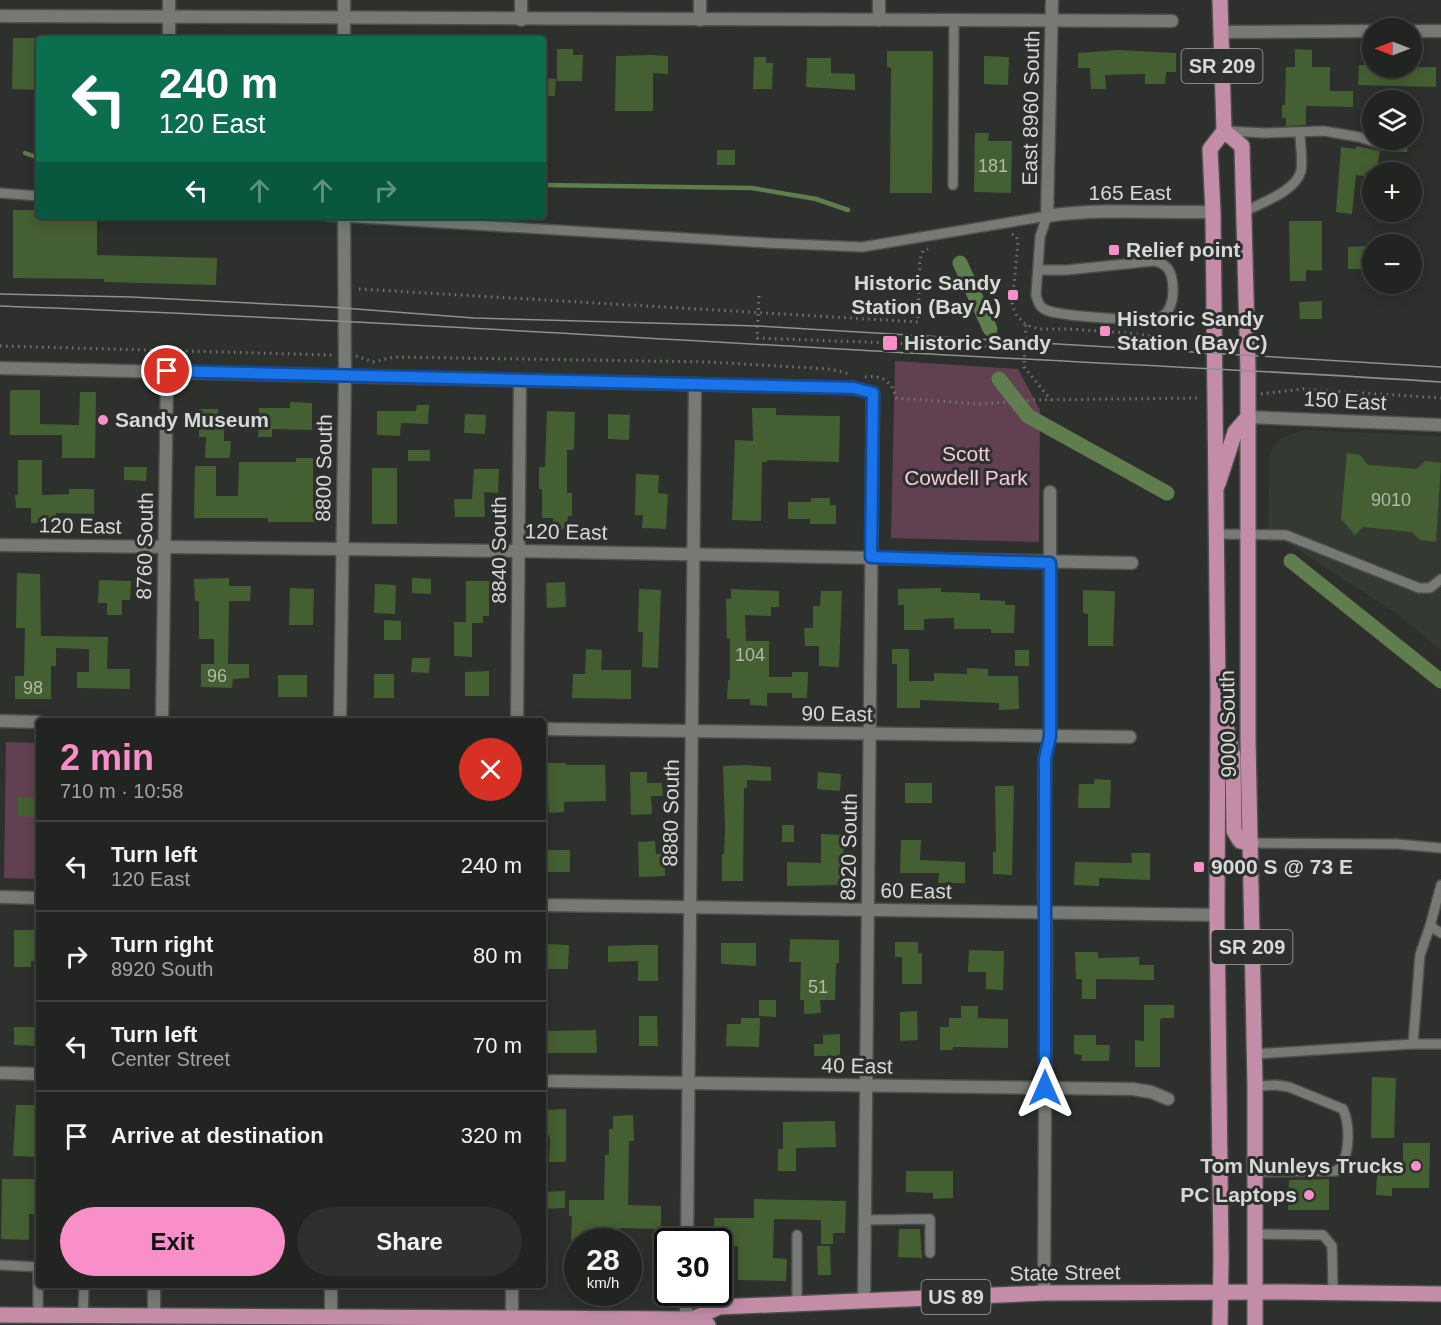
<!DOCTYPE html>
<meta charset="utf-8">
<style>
:root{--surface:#222421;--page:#2e302e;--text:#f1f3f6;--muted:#a2a4a5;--line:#3f413f;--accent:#f98fc8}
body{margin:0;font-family:Arial,sans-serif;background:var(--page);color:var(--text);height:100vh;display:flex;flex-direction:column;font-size:22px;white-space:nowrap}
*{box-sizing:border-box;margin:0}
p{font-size:20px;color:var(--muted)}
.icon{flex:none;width:33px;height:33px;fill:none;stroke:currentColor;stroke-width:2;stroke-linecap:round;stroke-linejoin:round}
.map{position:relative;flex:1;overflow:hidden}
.panel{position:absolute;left:36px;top:718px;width:510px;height:570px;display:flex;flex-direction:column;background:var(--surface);border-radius:6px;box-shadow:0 3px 15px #0003,0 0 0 2px var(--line)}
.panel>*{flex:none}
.top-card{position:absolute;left:36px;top:36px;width:510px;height:183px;border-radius:6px;box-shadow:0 3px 15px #0003,0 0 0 2px var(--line);background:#0b6e4f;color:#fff;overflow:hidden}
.needle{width:39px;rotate:270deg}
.fabs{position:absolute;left:1362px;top:18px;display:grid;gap:12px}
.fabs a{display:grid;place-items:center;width:60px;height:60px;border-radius:50%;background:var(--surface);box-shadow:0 3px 15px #0003,0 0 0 2px var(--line);font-size:30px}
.speed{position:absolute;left:564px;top:1228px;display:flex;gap:12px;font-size:30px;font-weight:700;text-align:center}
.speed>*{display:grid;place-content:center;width:78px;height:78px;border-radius:50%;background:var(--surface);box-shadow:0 3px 15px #0003,0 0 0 2px var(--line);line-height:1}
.speed small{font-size:15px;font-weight:400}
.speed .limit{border:3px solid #111;border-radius:9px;background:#fff;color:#111}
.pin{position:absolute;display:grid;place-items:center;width:51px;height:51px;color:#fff;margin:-26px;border:3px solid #fff;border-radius:50%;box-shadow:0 2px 6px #0007}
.me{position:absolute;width:66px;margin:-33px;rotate:0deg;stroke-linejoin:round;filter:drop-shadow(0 0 4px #0008)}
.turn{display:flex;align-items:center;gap:21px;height:126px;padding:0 24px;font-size:27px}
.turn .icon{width:78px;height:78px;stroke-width:2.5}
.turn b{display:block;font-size:42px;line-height:51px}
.lanes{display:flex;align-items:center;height:57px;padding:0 24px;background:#0003;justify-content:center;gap:30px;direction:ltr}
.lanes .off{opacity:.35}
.round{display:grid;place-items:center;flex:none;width:63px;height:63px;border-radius:32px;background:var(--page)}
.headline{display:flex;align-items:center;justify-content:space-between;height:102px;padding:0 24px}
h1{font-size:36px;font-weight:700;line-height:45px;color:var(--accent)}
.action{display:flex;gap:12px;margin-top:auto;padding:12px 24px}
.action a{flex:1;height:69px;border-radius:36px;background:var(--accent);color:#111;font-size:24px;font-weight:700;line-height:69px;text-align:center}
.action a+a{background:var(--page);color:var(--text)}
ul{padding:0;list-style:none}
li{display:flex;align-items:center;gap:18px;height:90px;padding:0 24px;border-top:2px solid var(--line)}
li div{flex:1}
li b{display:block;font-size:22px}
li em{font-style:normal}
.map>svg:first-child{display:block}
</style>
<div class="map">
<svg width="1441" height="1325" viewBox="0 0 1441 1325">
<rect width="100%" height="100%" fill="#2d302c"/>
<polygon fill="#343a31" points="1301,430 1441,436 1441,650 1399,615 1291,545 1283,542 1268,542 1269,457 1271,450 1282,438"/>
<g fill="#614051">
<polygon points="895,361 1018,369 1040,410 1039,542 891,538"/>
<polygon points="6,742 39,743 39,879 4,878"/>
</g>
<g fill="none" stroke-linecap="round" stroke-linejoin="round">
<g stroke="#607d4e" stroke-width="4.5">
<polyline points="25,153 39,158"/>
<polyline points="543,185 752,188 816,199 848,210"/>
</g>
<g stroke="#607d4e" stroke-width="15">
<polyline points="960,263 990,329"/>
<polyline points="999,379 1028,416 1167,493"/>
<polyline points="1291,561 1441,681"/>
</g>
</g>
<g fill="#445f31">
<polygon points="13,38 39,38 39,90 12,89"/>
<polygon points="557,49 573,49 573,55 583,55 582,81 557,81"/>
<polygon points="1295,49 1312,50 1312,67 1330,67 1330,91 1353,91 1353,107 1306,106 1306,125 1286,126 1286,118 1282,118 1282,105 1285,105 1286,67 1295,67"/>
<polygon points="1118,50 1176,53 1176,72 1166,72 1165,84 1145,84 1145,74 1105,75 1106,89 1091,89 1090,68 1078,68 1078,53"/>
<polygon points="887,51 933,51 932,193 890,193 891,68 887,67"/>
<polygon points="651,55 668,56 668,74 653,73 653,111 615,111 616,56"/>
<polygon points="984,56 1009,57 1008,85 984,84"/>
<polygon points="754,57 766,57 766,63 773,63 772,89 753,89"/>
<polygon points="807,58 831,58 831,73 855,74 855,90 806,87"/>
<polygon points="1359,65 1372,65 1372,68 1436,67 1436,87 1358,85"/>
<polygon points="543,78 556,79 555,96 543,96"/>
<polygon points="975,133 989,133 988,141 1012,141 1011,193 974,192"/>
<polygon points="1389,140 1408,140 1407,152 1387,151 1391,146"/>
<polygon points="1356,146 1380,151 1376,172 1365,172 1365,176 1356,175 1352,214 1336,212 1341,147 1356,149"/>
<rect x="717" y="150" width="18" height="15"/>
<polygon points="13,210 39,210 39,216 97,216 97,255 217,258 216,285 104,282 104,279 13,278"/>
<polygon points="1289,221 1322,221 1322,271 1306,270 1306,281 1290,281"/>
<polygon points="1371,246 1372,269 1348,269 1348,247"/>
<polygon points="1322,301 1322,319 1300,319 1299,302"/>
<polygon points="10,390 40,390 40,424 79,425 80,392 96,392 95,458 62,458 62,435 10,435"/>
<polygon points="290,402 312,403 312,430 272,429 272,437 258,437 259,408 290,408"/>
<polygon points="417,405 429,405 428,424 401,423 400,436 377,435 377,411 416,411"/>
<polygon points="752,408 776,408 776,415 840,416 839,462 767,460 767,462 762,462 761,521 732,520 735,440 753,441"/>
<polygon points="199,409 218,409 218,423 224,423 224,441 231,441 230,458 205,458 206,437 199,437"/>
<polygon points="547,411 575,412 574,450 567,450 567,493 572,493 572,516 568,516 567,529 553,529 553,518 542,518 542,489 539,489 539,467 545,467"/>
<polygon points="465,414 486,415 485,434 464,433"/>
<polygon points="608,414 630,415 629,440 608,439"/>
<rect x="408" y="450" width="22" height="11"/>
<polygon points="1347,453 1360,455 1368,465 1417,469 1425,461 1441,463 1436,542 1420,540 1412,532 1363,527 1355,535 1341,519"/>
<polygon points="296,458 313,458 313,502 318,502 318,516 314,516 314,522 268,522 268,518 194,518 195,466 216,466 216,496 238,496 239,462 296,462"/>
<polygon points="18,460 42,460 42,495 69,494 69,489 94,489 94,514 56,513 57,519 44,519 44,523 31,523 31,508 16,508 15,495 18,495"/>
<polygon points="124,467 147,467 146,481 124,480"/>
<rect x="372" y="468" width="25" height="56"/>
<polygon points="474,469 499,469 498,493 484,492 485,517 455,517 454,499 472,499"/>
<polygon points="636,474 659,475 658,493 668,494 666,529 642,528 643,515 635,515"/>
<polygon points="811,498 830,498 830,505 836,505 836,524 810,524 810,519 788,519 788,502 811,502"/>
<polygon points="17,573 40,574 41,636 108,637 107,669 130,669 130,689 77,688 77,672 89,672 89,649 56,648 56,666 51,666 51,699 15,699 15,676 24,676 25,628 16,628"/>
<polygon points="229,578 229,586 251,586 250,601 229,601 228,664 249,664 249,678 233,679 232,688 201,687 201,664 214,664 214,639 199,639 199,601 195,601 194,579"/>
<polygon points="412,578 431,579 431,594 412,593"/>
<polygon points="99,580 131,581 130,600 122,600 122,615 107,615 107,603 98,603"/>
<polygon points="466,581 489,581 489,616 483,616 483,623 472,623 472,657 454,656 454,622 466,622"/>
<polygon points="565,582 566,607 547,608 546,583"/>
<polygon points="375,584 396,585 395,614 374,613"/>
<polygon points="290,588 314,589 313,625 289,625"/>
<polygon points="941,588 941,592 980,593 980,600 1005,601 1005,605 1015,605 1014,633 991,633 991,629 954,629 954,618 924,619 924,630 904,630 904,605 898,605 898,589"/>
<polygon points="639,589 661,590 658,668 642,667 643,632 638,632"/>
<polygon points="731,589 779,591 779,607 771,607 771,616 745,615 746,641 769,641 769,677 792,677 792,672 808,672 807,698 792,698 792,693 767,693 767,706 750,705 750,699 727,699 728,680 730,680 730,639 727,639 726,599 731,599"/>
<polygon points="1083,590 1115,591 1113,646 1088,646 1088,614 1083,613"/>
<polygon points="821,591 842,591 839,667 819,666 819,646 805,646 804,628 813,628 813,606 820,606"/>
<polygon points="384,620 401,621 401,640 384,640"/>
<polygon points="586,649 602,650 601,670 631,670 631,699 572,698 573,674 585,674"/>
<polygon points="892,649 909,649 909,681 934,681 934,673 967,674 967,668 988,669 988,676 1018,676 1019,709 999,710 999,703 920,700 920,708 897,708 897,664 892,664"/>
<rect x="1015" y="650" width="14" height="16"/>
<polygon points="412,658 430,658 429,673 411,672"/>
<polygon points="489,671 489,696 465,696 465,672"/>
<rect x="374" y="674" width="20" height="24"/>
<rect x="278" y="675" width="29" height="22"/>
<polygon points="546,763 566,763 566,765 605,765 606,801 564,802 564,812 549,813"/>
<polygon points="747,765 771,767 771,781 747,780 747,788 744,788 743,881 722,881 722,854 724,854 725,828 723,766"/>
<polygon points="630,772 647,772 647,783 662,783 663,796 651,796 652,814 631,815"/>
<polygon points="818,772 841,774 840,791 817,789"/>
<polygon points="1095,779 1111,780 1110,808 1078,808 1079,784 1094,784"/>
<rect x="905" y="783" width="27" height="20"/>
<polygon points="995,786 1014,786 1012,875 993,874 993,852 996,852"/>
<polygon points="18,797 36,797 35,817 18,816"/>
<rect x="782" y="825" width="12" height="17"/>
<polygon points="821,834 844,835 843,885 787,886 787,862 821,863"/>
<polygon points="901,840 921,840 920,860 965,862 965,883 938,883 939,873 900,873"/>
<polygon points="655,841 656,854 665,853 665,876 639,877 638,842"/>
<rect x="545" y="850" width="25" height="22"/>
<polygon points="1131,853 1150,853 1150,880 1099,878 1099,886 1074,885 1075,862 1132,863"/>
<polygon points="14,930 38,930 37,961 31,961 31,967 14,967"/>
<polygon points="790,939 839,940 839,963 836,963 835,1000 820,1000 821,1013 804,1014 804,1000 800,1000 801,962 789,962"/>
<polygon points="895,942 918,942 918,953 922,953 922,984 902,984 902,957 895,957"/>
<polygon points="721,943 756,943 756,966 721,964"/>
<polygon points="546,944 569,945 568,969 546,969"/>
<polygon points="638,945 658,945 658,981 638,981 638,961 608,962 608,946"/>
<polygon points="969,950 1004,951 1003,990 986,989 986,972 968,972"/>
<polygon points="1075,952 1098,952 1098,958 1139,957 1139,965 1154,965 1154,980 1096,979 1096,999 1082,999 1082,979 1076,979"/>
<polygon points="759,1000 776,1000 776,1017 759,1016"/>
<polygon points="1144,1005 1174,1005 1174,1018 1161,1018 1160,1022 1160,1067 1135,1067 1135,1040 1144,1041"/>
<polygon points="961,1006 978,1006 978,1018 1008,1019 1008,1048 953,1047 952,1050 940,1050 940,1027 949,1027 949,1018 961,1018"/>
<polygon points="917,1011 918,1040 900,1041 900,1012"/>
<polygon points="639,1016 657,1016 658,1046 639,1046"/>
<polygon points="741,1018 760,1018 759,1047 726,1046 727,1024 741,1024"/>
<polygon points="14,1027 39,1027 39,1046 14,1045"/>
<polygon points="596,1030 597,1053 546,1053 546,1031"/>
<polygon points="840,1034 840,1056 814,1056 814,1044 823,1044 823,1035"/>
<polygon points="1074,1035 1096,1035 1096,1045 1110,1045 1109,1061 1081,1061 1082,1055 1074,1054"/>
<polygon points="1372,1077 1396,1078 1394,1138 1371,1138"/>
<polygon points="16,1105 39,1105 39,1157 13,1156"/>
<polygon points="566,1109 566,1162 549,1162 550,1140 549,1135 543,1135 543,1110"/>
<polygon points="633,1115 634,1141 629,1141 628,1205 661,1206 661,1229 620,1228 620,1240 571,1242 572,1216 569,1216 569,1200 604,1200 605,1155 609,1155 609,1129 613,1129 613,1116"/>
<polygon points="835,1121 836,1147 796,1148 796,1171 778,1171 778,1149 783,1149 783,1122"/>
<polygon points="1403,1143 1430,1143 1429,1188 1392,1188 1392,1196 1376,1195 1377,1175 1403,1175"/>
<polygon points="906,1171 953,1171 953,1198 933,1199 933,1193 906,1192"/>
<polygon points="2,1179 39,1179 39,1214 29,1214 29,1240 1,1239"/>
<polygon points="1329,1179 1329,1210 1288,1210 1289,1180"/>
<polygon points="565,1191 565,1208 543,1209 543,1192"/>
<polygon points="754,1199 846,1201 845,1233 833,1233 833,1244 821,1244 821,1220 774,1219 773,1258 787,1259 786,1281 738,1280 738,1246 718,1246 718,1242 714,1242 714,1218 754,1218"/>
<polygon points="899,1229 920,1229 922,1258 898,1257"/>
<polygon points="817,1246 830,1246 831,1275 818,1275"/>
</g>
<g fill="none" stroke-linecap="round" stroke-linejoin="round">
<g stroke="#4b4e4a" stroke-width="12">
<g id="service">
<polyline points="1227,131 1266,133 1324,131 1359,137 1384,145"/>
<polyline points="953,185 954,20"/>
<polyline points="0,193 39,196"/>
<path d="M 1244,212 C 1262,202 1295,192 1301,171 C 1303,162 1300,142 1300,132"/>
<path d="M 327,216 L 768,243 L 862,247 L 1047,216 L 1040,237 L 1036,295 C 1038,302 1039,307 1046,310 C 1060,316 1149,323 1161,317 C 1174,310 1174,291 1172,279 C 1170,268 1164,263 1154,261 L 1067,270 L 1039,270"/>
<polyline points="1215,534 1286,535 1419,588 1430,588 1441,579"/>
<polyline points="1251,843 1397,844 1441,848"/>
<polyline points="1441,885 1430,926 1441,933"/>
<polyline points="1413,1044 1420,955 1430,926"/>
<polyline points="1254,1054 1413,1044 1441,1044"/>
<path d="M 1255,1172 L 1336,1171 C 1351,1159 1350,1125 1343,1109 L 1289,1087 L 1276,1085 L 1255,1086"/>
<polyline points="865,1220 930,1219 930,1253"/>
<polyline points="1254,1234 1323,1235 1332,1246 1333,1293"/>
<polyline points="797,1235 797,1304"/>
<polyline points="0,1265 39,1267"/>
<polyline points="38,1267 38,1315"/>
<polyline points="83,1316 84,1286"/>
</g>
</g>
<g stroke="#4b4e4a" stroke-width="15">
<g id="minor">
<path d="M 1052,0 L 1047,216 C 1102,208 1158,213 1213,212"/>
<polyline points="0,16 1172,21"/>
<polyline points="521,20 521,0"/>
<polyline points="700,20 700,0"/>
<polyline points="879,20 879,0"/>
<polyline points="1412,31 1441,31"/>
<polyline points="1221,32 1372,31"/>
<polyline points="169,39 169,0"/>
<polyline points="0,368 854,388 873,393 864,1302"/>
<polyline points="1248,417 1441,425"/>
<polyline points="0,545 518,551 1132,563"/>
<polyline points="0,721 39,722"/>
<polyline points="162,722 167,371"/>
<polyline points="517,722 520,380"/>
<polyline points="543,729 1130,737"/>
<polyline points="0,897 39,898"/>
<polyline points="543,905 1217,915"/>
<polyline points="0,1073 39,1074"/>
<polyline points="543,1081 1133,1089 1151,1092 1168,1099"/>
<polyline points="687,1242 695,384"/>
<polyline points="1044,1293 1046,931 1044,895 1045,759 1050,736 1050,492"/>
<polyline points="154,1317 154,1286"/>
<polyline points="512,1318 512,1286"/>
<polyline points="686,1319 686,1293"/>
</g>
</g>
<g stroke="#4b4e4a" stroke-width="15">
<g id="tertiary">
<polyline points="344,0 344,39"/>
<polyline points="340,722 345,376 344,216"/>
<polyline points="331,1317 331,1286"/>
</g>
</g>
<g stroke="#4b4e4a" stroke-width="18">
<g id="primary">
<polyline points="1224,131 1242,146 1248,371 1248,740 1255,1086 1255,1325"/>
<polyline points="1218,484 1235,432 1248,417"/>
<polyline points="1223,713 1233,756 1234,831 1240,841 1251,843"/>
<polyline points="0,1315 686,1319 693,1319 708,1325"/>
<polyline points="693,1319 719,1307 1044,1293 1284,1292 1441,1294"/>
<polyline points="1220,1325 1221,1258 1217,915 1218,693 1213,212 1210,149 1224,131 1220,0"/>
</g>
</g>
<g stroke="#737672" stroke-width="3" stroke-dasharray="1.5 4.5" stroke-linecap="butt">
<polyline points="1012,234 1016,236 1018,242 1012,305 1017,316 1026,325 1039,329 1069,329 1129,333 1185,341"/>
<polyline points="359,289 918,322 920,259 923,251 928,249"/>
<polyline points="759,296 757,338 1024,348"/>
<polyline points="1026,325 1024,367 1051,400"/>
<polyline points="0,346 332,355"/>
<polyline points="356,356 373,362 394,357 709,362 830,369 850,374"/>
<path d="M 865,377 C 881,374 893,382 896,398 L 980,404 L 1034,400 L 1200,398"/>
<polyline points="1261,394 1303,389 1441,398"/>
</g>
<use href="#service" stroke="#767974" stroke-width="9"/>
<use href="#minor" stroke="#767974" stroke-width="12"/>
<use href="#tertiary" stroke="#767974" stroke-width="12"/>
<use href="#primary" stroke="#c38da8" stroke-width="15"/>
<g stroke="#8f918e" stroke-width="1.5">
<polyline points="0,294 131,297 330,307 474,318 758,326 1441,367"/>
<path d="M 0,306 C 297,317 594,335 891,352 C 1074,362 1258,370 1441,382"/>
</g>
</g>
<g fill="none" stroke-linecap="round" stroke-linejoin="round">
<g stroke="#114b97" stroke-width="15">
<polyline id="route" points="167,371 854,388 873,393 871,557 1050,563 1050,736 1045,759 1045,1088"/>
</g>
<use href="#route" stroke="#1a73e8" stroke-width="10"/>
</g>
<g fill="#f98fc8" stroke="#2d302c" stroke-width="2">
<rect x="1108" y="244" width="12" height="12" rx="3"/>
<rect x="1007" y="289" width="12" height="12" rx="3"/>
<rect x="1099" y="325" width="12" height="12" rx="3"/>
<rect x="882" y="335" width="16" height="16" rx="3"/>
<circle cx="103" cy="420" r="6"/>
<rect x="1193" y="861" width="12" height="12" rx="3"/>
<circle cx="1416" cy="1166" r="6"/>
<circle cx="1309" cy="1195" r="6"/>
</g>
<g text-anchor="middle" stroke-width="6" stroke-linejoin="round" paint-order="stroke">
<g font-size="18" fill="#b2baad">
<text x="993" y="172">181</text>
<text x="1391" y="506">9010</text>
<text x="750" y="661">104</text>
<text x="217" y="682">96</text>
<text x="33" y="694">98</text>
<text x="818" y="993">51</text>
</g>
<g fill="#2d302c" stroke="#a4a6a3" stroke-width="1.5">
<rect x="1181.5" y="49" width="81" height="34" rx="4.5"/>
<rect x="1211.5" y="930" width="81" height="34" rx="4.5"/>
<rect x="921.5" y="1280" width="69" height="34" rx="4.5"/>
</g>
<g font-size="20" font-weight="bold" fill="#d7d9d6">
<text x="1222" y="73">SR 209</text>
<text x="1252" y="954">SR 209</text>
<text x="956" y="1304">US 89</text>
</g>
<g font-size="21" fill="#d7d9d6" stroke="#2d302c">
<text transform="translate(1031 108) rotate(-89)" y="7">East 8960 South</text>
<text x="1130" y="200">165 East</text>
<text transform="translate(1345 401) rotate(3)" y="7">150 East</text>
<text transform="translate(324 468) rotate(-89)" y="7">8800 South</text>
<text transform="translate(80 526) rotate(1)" y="7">120 East</text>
<text transform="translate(566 532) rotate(1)" y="7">120 East</text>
<text transform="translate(145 546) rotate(-89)" y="7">8760 South</text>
<text transform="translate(499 550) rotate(-90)" y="7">8840 South</text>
<text transform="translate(837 714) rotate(1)" y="7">90 East</text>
<text transform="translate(1228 724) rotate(-91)" y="7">9000 South</text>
<text transform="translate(671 813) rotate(-89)" y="7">8880 South</text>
<text transform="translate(849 847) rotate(-89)" y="7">8920 South</text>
<text transform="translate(916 891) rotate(1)" y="7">60 East</text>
<text transform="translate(857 1066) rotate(1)" y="7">40 East</text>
<text transform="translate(1065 1273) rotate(-1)" y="7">State Street</text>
</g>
<g font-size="21" font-weight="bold" fill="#d7d9d6" stroke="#2d302c" text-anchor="start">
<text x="1126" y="257">Relief point</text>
<text x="1001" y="290" text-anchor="end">Historic Sandy<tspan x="1001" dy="24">Station (Bay A)</tspan></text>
<text x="1117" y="326">Historic Sandy<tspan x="1117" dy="24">Station (Bay C)</tspan></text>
<text x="904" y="350">Historic Sandy</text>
<text x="115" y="427">Sandy Museum</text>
<text x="1211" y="874">9000 S @ 73 E</text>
<text x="1404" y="1173" text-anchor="end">Tom Nunleys Trucks</text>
<text x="1297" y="1202" text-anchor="end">PC Laptops</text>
</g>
<g font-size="21" fill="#f9c7df" stroke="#2d302c">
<text x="966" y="461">Scott<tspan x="966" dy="24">Cowdell Park</tspan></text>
</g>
</g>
</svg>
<div class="fabs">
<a><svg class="needle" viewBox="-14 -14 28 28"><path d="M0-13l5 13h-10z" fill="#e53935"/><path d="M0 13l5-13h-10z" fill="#a2a4a5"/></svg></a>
<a><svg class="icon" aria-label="layers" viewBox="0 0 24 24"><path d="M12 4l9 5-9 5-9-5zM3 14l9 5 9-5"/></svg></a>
<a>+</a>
<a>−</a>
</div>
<div class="speed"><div>28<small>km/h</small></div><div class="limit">30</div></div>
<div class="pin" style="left:167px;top:371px;background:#d93025"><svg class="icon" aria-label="arrive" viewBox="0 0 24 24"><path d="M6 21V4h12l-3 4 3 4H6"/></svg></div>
<svg class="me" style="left:1045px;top:1088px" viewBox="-20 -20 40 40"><path d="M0-17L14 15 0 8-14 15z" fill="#1a73e8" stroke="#fff" stroke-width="4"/></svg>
<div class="top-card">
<div class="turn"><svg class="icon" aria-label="left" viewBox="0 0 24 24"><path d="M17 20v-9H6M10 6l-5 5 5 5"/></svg><div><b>240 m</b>120 East</div></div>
<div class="lanes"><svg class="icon" aria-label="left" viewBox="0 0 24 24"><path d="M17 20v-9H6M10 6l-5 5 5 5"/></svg><svg class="icon off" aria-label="ahead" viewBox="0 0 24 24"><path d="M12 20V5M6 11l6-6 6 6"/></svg><svg class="icon off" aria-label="ahead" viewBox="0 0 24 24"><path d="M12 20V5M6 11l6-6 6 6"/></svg><svg class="icon off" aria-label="right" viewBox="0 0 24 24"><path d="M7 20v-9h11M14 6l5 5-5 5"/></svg></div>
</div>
<section class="panel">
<div class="headline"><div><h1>2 min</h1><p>710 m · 10:58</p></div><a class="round" style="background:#d93025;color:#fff"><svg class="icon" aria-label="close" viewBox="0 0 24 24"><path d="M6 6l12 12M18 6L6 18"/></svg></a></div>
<ul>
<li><svg class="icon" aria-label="left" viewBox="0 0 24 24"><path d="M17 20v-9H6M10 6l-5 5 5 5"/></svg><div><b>Turn left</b><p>120 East</p></div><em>240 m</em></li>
<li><svg class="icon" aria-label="right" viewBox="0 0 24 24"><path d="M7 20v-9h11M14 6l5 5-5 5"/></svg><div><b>Turn right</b><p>8920 South</p></div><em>80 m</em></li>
<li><svg class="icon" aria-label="left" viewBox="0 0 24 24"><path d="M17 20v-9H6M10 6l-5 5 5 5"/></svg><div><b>Turn left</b><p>Center Street</p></div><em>70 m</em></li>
<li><svg class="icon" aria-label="arrive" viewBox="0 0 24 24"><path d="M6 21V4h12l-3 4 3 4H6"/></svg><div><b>Arrive at destination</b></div><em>320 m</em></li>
</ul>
<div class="action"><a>Exit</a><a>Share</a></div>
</section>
</div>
